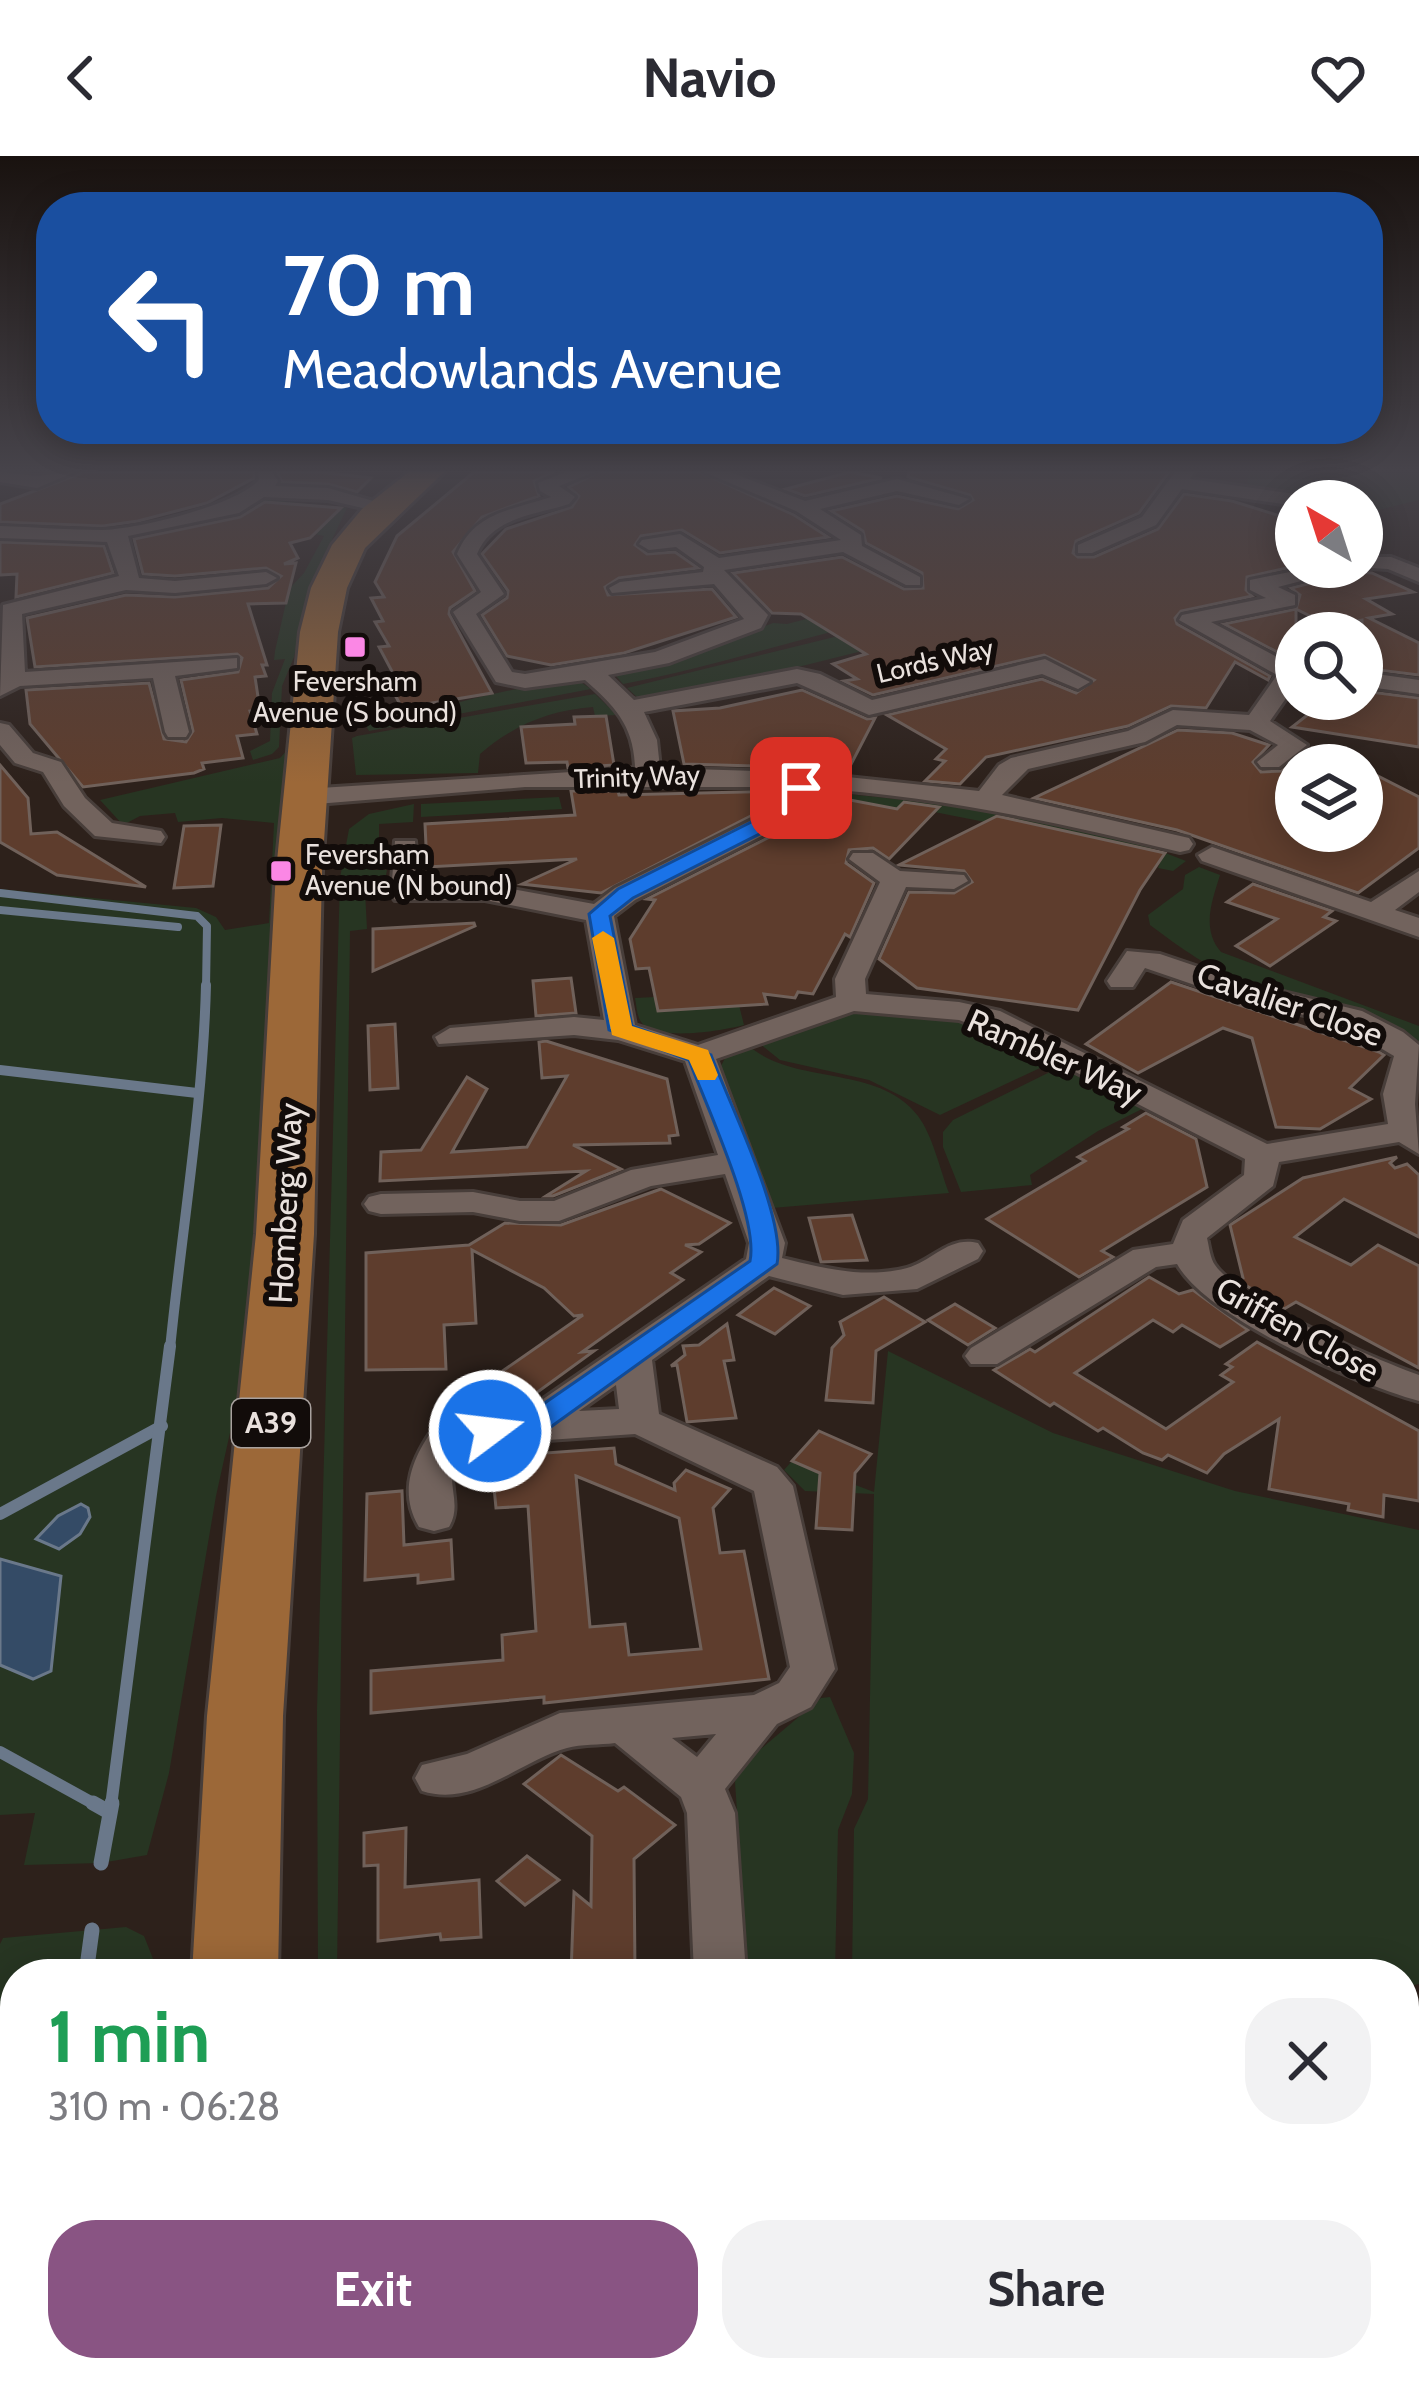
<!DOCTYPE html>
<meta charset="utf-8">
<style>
:root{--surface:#fff;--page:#f2f2f3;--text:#2b2b33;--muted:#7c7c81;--accent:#895483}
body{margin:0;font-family:Cabin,sans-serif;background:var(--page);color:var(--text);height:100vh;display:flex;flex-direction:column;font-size:45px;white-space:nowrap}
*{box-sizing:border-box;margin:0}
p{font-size:39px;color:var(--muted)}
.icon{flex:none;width:66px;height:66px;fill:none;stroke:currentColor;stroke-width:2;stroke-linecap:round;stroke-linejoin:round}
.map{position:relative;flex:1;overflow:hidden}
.side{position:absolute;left:0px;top:1803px;width:1419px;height:423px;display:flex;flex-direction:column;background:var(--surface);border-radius:48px 48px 0 0;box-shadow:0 6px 30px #0003}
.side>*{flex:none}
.guide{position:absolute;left:36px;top:36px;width:1347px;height:252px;border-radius:48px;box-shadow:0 6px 30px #0003;background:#1a4fa0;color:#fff;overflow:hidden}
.needle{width:78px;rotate:321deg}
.tools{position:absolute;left:1275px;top:324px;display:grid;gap:24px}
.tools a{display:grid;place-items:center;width:108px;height:108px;border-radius:50%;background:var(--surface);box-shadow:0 6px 30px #0003;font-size:60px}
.pin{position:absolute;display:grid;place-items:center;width:102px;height:102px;color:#fff;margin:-51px;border-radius:24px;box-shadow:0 6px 18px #0006}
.me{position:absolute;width:132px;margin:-66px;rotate:75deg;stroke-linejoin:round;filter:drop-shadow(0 0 9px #0008)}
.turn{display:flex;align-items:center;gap:42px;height:252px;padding:0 48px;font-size:54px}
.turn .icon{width:156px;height:156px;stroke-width:2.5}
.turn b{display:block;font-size:84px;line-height:102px}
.round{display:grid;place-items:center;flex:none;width:126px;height:126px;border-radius:48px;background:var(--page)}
.summary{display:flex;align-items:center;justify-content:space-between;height:204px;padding:0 48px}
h1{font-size:72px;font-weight:700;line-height:90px;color:#1e9e55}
.cta{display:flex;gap:24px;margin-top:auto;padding:24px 48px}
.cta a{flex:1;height:138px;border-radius:48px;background:var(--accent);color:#fff;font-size:48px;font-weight:700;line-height:138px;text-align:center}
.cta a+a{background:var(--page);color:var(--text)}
header{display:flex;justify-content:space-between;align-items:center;height:156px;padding:0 48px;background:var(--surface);font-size:54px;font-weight:700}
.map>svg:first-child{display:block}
</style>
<header><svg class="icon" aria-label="back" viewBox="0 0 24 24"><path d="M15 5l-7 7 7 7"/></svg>Navio<svg class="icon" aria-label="heart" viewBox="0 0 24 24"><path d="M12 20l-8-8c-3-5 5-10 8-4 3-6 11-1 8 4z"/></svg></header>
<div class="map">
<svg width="1419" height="2225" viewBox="0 0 1419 2225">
<rect width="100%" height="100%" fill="#2d211b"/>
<g fill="#273522">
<polygon points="1249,316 1419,317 1419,344 1362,358 1362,345 1322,345 1247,331"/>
<polygon points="262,343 347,352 309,432 294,501 282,530 279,591 272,598 253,604 250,595 270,585 272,537 285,503 274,504 275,495 289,433 304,417 324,380 315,378 321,370 229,360 250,355"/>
<path d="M 880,444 L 911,457 C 814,477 720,510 623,528 L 616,520 L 672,507 L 773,467 L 787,468 Z"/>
<path d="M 916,461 L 951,473 C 852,497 757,523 657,542 L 637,541 L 627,532 Z"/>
<path d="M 579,525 L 591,533 L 369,575 L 364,566 C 436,557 506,528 579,525 Z"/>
<path d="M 595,538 L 617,559 L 595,560 L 593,551 C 549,554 512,570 480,598 L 478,617 L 356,619 L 352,582 L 357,580 Z"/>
<polygon points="290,591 262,1132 216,1340 169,1617 147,1699 101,1707 24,1709 35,1657 0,1659 0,1509 33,1523 51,1515 60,1420 0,1403 0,733 196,752 216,761 225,774 269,767 274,667 222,662 178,666 175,657 140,660 123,669 100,644 280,602"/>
<path d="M 837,637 C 954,649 1076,660 1186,705 L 1173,715 L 1158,712 L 1162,701 L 919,653 L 815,659 Z"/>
<polygon points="559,641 562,653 421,661 421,648"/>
<polygon points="414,648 413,666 379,668 379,692 388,700 386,705 370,707 370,714 387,714 386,719 371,721 370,728 388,727 386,732 365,735 367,773 350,775 337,1818 318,1818 317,1554 340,722 349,673 369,658"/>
<path d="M 1199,711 L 1220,719 C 1212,745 1201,773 1221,796 L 1419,870 L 1419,886 C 1370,850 1305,845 1248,826 C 1210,814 1181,792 1150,769 L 1148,759 L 1183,733 L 1185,719 Z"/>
<path d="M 655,841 L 659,855 L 739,849 L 744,869 C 721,875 665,884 645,870 C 636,863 637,851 635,842 Z"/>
<path d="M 858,856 C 942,857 982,866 1055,905 L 940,959 L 869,924 L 780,904 L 759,887 L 837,858 Z"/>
<path d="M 749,890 C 795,930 879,908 918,960 C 933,980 940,1014 949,1037 L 772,1052 L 720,912 L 727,898 Z"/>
<polygon points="1062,910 1146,951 1098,975 1030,1019 1032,1029 961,1036 943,991 943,976 953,964"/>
<polygon points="888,1195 1053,1277 1235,1335 1419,1374 1419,1828 1404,1831 1404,1818 852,1818 854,1673 868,1643 874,1338 805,1335 784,1314 792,1305 874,1336"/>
<polygon points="830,1541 854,1597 852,1638 838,1674 835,1818 748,1818 735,1626 742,1609 821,1542"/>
<polygon points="126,1771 144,1780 159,1818 15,1818 15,2211 149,2211 148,2225 0,2225 0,1788 3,1782"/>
</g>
<g fill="#344b66" stroke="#6a788a" stroke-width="3">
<polygon points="81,1348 88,1352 90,1361 80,1378 59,1393 36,1383 58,1360"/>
<polygon points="0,1403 61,1420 51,1515 33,1523 0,1509"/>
</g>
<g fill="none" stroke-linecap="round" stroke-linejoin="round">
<g stroke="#6a788a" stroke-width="8">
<polyline points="0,737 197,760 207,770 206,832"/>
<polyline points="0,754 178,771"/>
</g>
<g stroke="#6a788a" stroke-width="10">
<polyline points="0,914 197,937"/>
<path d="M 170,1193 C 182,1072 203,950 206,829"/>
</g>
<g stroke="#6a788a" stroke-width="12">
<polyline points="0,1358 162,1270"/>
<polyline points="0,1596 98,1650"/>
<polyline points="111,1650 170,1190"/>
</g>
<g stroke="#6a788a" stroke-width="15">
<polyline points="93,1647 109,1656"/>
<polyline points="101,1707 112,1647"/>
<polyline points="86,1818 92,1774"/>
<polyline points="0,2081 15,2075"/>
<polyline points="40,2225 41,2211"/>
</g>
</g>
<g fill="#5e3d2d" stroke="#70615a" stroke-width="3" fill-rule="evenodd">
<polygon points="84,316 254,316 254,322 207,347 138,365 103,370 0,366 0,348"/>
<polygon points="277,316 319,316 371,322 357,336 328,328 282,326"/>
<polygon points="474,316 554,316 534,325 539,340 482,361 453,396 475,435 450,452 449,458 492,537 402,552 386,522 395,521 379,491 389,490 375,466 383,465 371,442 384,441 375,426 397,380"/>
<polygon points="599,316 700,316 794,359 828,381 720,397 682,374 641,380 635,389 647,398 675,396 698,412 619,422 605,431 608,439 712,433 736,461 624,497 551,509 507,500 482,459 507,442 508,435 482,398 506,373 572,351 579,340 569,331"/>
<polygon points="850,316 882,322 805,340 786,333"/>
<polygon points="909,316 1169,316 1139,357 1076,385 1073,397 1078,401 1094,401 1158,373 1184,338 1232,345 1296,365 1296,410 1247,421 1246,434 1252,440 1181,455 1175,462 1177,468 1270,520 1268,524 1235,506 1206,552 1171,550 1128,570 986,601 960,628 925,625 945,605 936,603 946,593 887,559 1042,523 1076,537 1094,524 1044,499 873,539 844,525 857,523 833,508 866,498 801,458 772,457 733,417 842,401 904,433 923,432 922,417 866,387 863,375 831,355 897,340 958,353 973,344 970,339 908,321"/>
<polygon points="265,346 341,352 310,382 290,387 298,402 284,408 296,407 286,447 248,448 267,509 262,509 266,520 255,521 260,554 250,555 257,578 237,580 243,602 202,607 204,613 194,617 83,631 30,568 26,534 149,527 164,583 186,586 193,575 181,524 238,516 242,502 237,498 35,511 27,462 126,439 175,441 268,432 281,420 266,412 175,420 143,418 134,383 240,361"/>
<polygon points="0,386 104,390 113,417 16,441 17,418 0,419"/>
<polygon points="1355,416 1372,417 1413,436 1366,443 1392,458 1369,462 1419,487 1419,519 1362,512 1362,464 1330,470 1296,453 1300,439 1291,432"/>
<polygon points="1296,453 1296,506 1224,468"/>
<polygon points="802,534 867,563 875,562 847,616 801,607 788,611 684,608 673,555 720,552"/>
<polygon points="1362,535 1419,542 1419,591 1292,571 1328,543 1362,543"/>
<polygon points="606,560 614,609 568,612 567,606 526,607 521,571 575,568 574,561"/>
<polygon points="1178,574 1232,577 1269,589 1253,606 1261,616 1282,615 1301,599 1331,609 1296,609 1296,675 1362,675 1362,612 1419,641 1419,692 1358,737 1177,674 1034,642"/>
<polygon points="0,609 28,642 31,678 57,676 146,731 57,719 0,686"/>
<polygon points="571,635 618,635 619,639 780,635 778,646 601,737 522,728 577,703 427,711 425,668 575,659"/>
<polygon points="813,637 897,653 904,646 939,651 889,703 873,692 849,694 846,707 874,727 850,781 845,778 813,838 798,836 795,842 764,838 767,848 658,855 649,812 636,813 630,783 655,744 647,743 805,663"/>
<polygon points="997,660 1165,697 1140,734 1078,854 917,832 879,803 909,736 954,737 972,726 964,715 899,709"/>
<polygon points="221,669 213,730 174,732 184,670"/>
<polygon points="1253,728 1332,755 1324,761 1336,765 1270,810 1236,790 1277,763 1227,746"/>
<polygon points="474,767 475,770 373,815 373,773"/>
<polygon points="571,822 576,857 536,860 533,825"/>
<polygon points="1171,826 1379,896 1384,899 1350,932 1371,943 1320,973 1276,971 1252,882 1223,872 1138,917 1086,888"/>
<polygon points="395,868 398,932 370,934 368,870"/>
<polygon points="546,885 667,923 678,979 669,980 670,987 573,989 621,1013 553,1040 546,1040 586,1015 380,1025 381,996 421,994 467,921 487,933 452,996 527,991 567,920 542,922 539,886"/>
<polygon points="1146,957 1196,983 1207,1031 1102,1095 1113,1101 1079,1121 987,1063 1085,1005 1078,1001 1128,973 1123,971"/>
<polygon points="1397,1001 1390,1007 1395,1012 1407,1008 1419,1019 1419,1081 1344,1043 1295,1081 1351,1109 1378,1089 1419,1110 1419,1212 1296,1146 1284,1153 1237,1124 1243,1122 1230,1069 1303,1022"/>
<polygon points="661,1033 730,1067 699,1088 685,1089 701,1096 671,1117 683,1124 582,1196 594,1195 517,1251 481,1230 583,1159 574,1160 544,1132 472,1094 476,1167 444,1169 446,1213 366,1214 366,1097 469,1089 505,1067 561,1069"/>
<polygon points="852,1059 867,1104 821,1106 809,1062"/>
<polygon points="1149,1121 1179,1138 1193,1134 1248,1174 1220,1191 1182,1169 1173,1176 1153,1164 1075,1217 1166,1273 1233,1226 1221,1219 1232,1211 1226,1208 1257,1186 1419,1275 1419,1345 1384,1339 1383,1361 1348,1354 1349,1348 1269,1333 1279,1263 1224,1298 1207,1317 1168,1299 1162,1304 1143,1297 1103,1272 1098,1275 1054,1247 1050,1250 994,1214 1030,1193 1035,1196"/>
<polygon points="774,1132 810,1150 775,1178 738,1159"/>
<polygon points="884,1141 925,1166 876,1195 873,1247 826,1244 832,1192 844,1179 840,1166"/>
<polygon points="955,1148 995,1172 968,1189 928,1164"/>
<polygon points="727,1168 734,1204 724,1205 736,1262 687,1266 677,1209 671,1210 685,1199 683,1190 699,1189"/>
<polygon points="819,1275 871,1298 855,1317 852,1374 816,1372 820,1317 792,1305"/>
<path d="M 614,1292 L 616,1308 L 675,1334 L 674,1327 L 686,1314 L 730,1333 L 713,1352 L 720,1397 L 744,1395 L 769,1523 L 544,1547 L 544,1541 L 371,1557 L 371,1515 L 503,1504 L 502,1479 L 536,1475 L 528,1350 L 496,1352 L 491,1301 ZM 576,1320 L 679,1362 L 701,1493 L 629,1499 L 625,1468 L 590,1471 Z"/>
<polygon points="402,1335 404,1389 451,1384 453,1423 418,1427 418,1419 365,1424 367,1338"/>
<polygon points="561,1599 618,1635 624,1631 675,1669 634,1703 635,1818 571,1818 574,1736 591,1750 592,1680 524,1628"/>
<polygon points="406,1672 405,1731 479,1724 481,1781 441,1784 440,1778 378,1785 378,1709 364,1710 364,1677"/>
<polygon points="527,1700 559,1724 525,1749 497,1725"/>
</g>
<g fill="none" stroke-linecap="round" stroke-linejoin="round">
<g stroke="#483e3a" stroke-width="6">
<g id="street">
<polygon points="0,316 36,320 75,316 37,332 0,326"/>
<path d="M 258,316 L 272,316 L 278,325 L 275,330 L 328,332 L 394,351 L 384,357 L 328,344 L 264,341 L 239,357 L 128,380 L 139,422 L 175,425 L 266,416 L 277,422 L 266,428 L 175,437 L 126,434 L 22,458 L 25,516 L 237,502 L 237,512 L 175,520 L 189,576 L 186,581 L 168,581 L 165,576 L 153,522 L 20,530 L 0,540 L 3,449 L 119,420 L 107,386 L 0,382 L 0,370 C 34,371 69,374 103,374 C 137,373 235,350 259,324 Z"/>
<path d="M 566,316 L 595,316 L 559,330 L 575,341 L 569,348 C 535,359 492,361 477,398 L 504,438 L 476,458 L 512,516 L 525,518 L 655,496 L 744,463 L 714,428 L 612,437 L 609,432 L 620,426 L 703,416 L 704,411 L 676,391 L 649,394 L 639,388 L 642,384 L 680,378 L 719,402 L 841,384 L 796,355 L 704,316 L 730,316 L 805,345 L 897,323 L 969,343 L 959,349 L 897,335 L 820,353 L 861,379 L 862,390 L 920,421 L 920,429 L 906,429 L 843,396 L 724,414 L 768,459 L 761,472 L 669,507 L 608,519 L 634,544 L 797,513 L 820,518 L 872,544 L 1045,503 L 1090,526 L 1078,533 L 1042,518 L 869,559 L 797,527 L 644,556 L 657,584 L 660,612 L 789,616 L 799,611 L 810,617 L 979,635 L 999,609 L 1011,602 L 1128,575 L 1173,554 L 1249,559 L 1277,519 L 1179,464 L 1182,459 L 1266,442 L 1250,434 L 1250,424 L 1315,411 L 1362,411 L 1362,401 L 1391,401 L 1419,412 L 1419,426 L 1388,413 L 1355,411 L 1278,431 L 1295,439 L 1295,449 L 1211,466 L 1296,511 L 1296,528 L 1270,565 L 1307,589 L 1279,611 L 1261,611 L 1257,606 L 1278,589 L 1250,574 L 1177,569 L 1145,586 L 1028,613 L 1002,639 L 1189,682 L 1193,688 L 1189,694 L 1180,696 C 1057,666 937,640 810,632 L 803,659 L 635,744 L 614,760 L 635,869 L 698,889 L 836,841 L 835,823 L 880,726 L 849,703 L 853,697 L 873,697 L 900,715 L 964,719 L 968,725 L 954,733 L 906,731 L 865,823 L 866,838 L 959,846 L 1000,855 L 1267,988 L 1388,968 L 1383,938 L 1394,900 L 1340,868 L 1224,839 L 1145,812 L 1133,831 L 1111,831 L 1107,825 L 1127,795 L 1160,798 L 1246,827 L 1362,855 L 1403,876 L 1419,889 L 1415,948 L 1419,998 L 1399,986 L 1279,1006 L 1273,1030 L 1207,1082 C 1209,1090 1210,1102 1215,1109 C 1240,1145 1374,1203 1419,1219 L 1419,1245 C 1359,1229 1207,1162 1177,1108 L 1156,1111 L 997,1208 L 971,1208 L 965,1200 L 971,1192 L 1133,1094 L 1173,1088 L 1183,1064 L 1244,1019 L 1245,1003 L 1019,887 L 959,864 L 854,855 L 716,903 L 785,1087 L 782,1102 C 823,1112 864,1123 907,1112 C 933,1105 948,1080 978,1087 L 983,1095 L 978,1103 L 917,1133 L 843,1139 L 769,1120 L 652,1204 L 659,1258 L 777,1311 L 793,1330 L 835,1513 L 811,1551 L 777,1568 L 725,1633 L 735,1657 L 746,1818 L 694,1818 L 687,1657 L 681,1641 L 615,1587 C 600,1589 581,1588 567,1592 C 519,1605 475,1652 422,1635 L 415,1622 L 422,1609 L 467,1598 L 560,1557 L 754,1539 L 779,1527 L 790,1511 L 754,1335 L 635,1278 L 462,1290 C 439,1323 465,1344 449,1371 L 434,1375 L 419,1371 C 397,1334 414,1299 436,1269 L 520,1259 L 746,1103 L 749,1087 L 725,1018 L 651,1030 L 559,1065 L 520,1065 L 473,1056 L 381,1058 L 369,1055 L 364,1048 L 369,1041 L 381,1038 L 473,1036 L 520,1045 L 554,1045 L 631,1014 L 718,999 L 685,905 L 618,884 L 574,879 L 439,888 L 435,881 L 450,872 L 574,861 L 604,864 L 586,764 L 485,744 L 395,744 L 391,738 L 395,685 L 415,685 L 419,729 L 485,728 L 594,748 L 615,732 L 782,649 L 785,631 L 525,631 L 304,649 L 291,641 L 304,633 L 635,612 C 634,570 615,550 585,524 L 525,532 L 496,526 L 453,456 L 481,436 L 457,398 C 474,356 512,354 551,341 L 540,335 L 538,327 ZM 616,1229 L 619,1253 L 579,1255 ZM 716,1578 L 697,1601 L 672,1582 Z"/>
<polygon points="1175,316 1194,316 1190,323 1302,339 1312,345 1296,345 1296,350 1182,333 1156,369 1092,397 1078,397 1078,389 1142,361"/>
<polygon points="1362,516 1419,524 1419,538 1362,530"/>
<polygon points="0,567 9,569 33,597 61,606 85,642 112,667 161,675 165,681 161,687 95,680 64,650 43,616 15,607 0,589"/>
<polygon points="1212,691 1371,746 1419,715 1419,736 1395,754 1419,762 1419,781 1202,705 1198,699"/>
<polygon points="1404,2017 1419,2022 1419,2074 1404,2069"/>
<polygon points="725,2211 785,2211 786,2222 721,2225"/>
<polygon points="1100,2211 1160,2211 1156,2225 1096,2225"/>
</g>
</g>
<g stroke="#483e3a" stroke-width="6">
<g id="primary">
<polygon points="409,316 444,316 365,392 347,432 338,476 322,715 314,1078 283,1560 278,1818 192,1818 207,1560 256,1078 276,715 300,476 311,432 332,389 362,353"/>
<polygon points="169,2211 269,2211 268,2225 168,2225"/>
</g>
</g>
<use href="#street" fill="#72635d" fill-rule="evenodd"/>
<use href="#primary" fill="#9c6838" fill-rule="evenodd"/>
</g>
<linearGradient id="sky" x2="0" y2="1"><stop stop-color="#19120f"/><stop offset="0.5" stop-color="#46434a"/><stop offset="1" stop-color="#46434a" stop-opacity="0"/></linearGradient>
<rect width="1419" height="627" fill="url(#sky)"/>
<path fill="#1a73e8" stroke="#114b97" stroke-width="3" d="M 794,627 L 811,632 L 801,657 L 633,742 L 610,760 L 632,870 L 711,899 C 730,949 786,1061 777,1108 L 541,1278 L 480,1282 L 475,1275 L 480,1268 L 523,1262 L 750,1105 C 759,1063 706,949 689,904 L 609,874 L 589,758 L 618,733 L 785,649 Z"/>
<polygon fill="#f59e0b" points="603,775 614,782 632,870 708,894 718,919 715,924 698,924 689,904 612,879 592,782"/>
<g fill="#fb87e5" stroke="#120c0a" stroke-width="4.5">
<rect x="343" y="479" width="24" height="24" rx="6"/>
<rect x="269" y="703" width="24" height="24" rx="6"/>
</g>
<g text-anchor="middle" stroke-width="12" stroke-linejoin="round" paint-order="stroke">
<g font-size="27" fill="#e9e1dd" stroke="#120c0a">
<text transform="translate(935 505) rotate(-13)" y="9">Lords Way</text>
<text transform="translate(637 621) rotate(-2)" y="9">Trinity Way</text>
</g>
<g font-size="27" fill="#e9e1dd" stroke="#120c0a">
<text x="355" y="535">Feversham<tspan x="355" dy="31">Avenue (S bound)</tspan></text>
<text x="305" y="708" text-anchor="start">Feversham<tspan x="305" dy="31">Avenue (N bound)</tspan></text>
</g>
<rect fill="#120c0a" stroke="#a8a19e" stroke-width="3" x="232" y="1243" width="78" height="48" rx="9"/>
<g font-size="30" font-weight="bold" fill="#e9e1dd">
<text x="271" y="1277">A39</text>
</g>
<g font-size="33" fill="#e9e1dd" stroke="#120c0a">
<text transform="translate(1290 848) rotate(19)" y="12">Cavalier Close</text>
<text transform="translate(1055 900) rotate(24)" y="12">Rambler Way</text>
<text transform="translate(285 1047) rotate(-87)" y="12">Homberg Way</text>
<text transform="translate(1298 1173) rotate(29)" y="12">Griffen Close</text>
</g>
</g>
</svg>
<div class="tools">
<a><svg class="needle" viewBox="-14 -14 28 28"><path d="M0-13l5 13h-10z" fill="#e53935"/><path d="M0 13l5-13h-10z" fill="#7c7c81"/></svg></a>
<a><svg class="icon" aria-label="search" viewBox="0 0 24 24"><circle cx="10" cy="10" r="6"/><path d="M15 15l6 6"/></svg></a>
<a><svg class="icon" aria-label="layers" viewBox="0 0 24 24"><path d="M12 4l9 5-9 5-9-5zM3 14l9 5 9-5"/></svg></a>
</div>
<div class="pin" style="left:801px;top:632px;background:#d93025"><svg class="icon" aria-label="arrive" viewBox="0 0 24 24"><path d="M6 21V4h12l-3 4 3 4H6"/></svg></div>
<svg class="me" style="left:490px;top:1275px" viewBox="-20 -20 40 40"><circle r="17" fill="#1a73e8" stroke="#fff" stroke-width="3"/><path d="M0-11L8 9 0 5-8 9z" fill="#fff"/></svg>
<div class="guide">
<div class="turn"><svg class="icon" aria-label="left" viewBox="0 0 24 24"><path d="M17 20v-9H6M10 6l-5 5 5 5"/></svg><div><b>70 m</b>Meadowlands Avenue</div></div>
</div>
<section class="side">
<div class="summary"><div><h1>1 min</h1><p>310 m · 06:28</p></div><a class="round"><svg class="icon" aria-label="close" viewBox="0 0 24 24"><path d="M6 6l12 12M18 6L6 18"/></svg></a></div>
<div class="cta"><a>Exit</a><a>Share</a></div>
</section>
</div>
